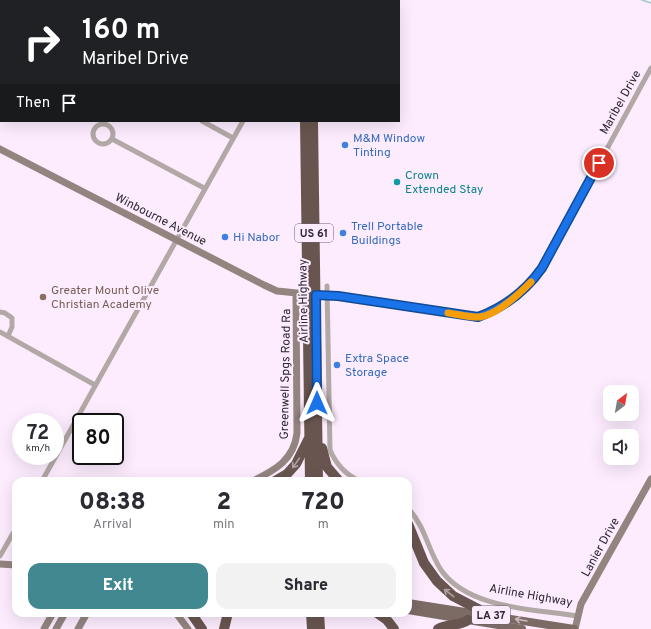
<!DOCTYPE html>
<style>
:root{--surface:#fff;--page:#f2f2f3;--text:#2b2b33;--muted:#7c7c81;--accent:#418891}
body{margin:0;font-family:Overpass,sans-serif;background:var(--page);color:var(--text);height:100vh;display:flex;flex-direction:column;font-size:15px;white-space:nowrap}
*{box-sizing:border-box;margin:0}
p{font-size:13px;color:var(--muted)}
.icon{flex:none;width:22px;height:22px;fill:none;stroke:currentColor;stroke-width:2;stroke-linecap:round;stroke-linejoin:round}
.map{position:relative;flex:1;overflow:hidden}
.details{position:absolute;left:12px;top:477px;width:400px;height:140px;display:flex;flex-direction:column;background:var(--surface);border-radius:12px;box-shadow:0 4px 16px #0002}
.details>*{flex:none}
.banner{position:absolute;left:0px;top:0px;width:400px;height:122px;box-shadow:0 4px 16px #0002;background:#202124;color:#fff;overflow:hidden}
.needle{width:26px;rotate:31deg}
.buttons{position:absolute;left:603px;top:385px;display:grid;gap:8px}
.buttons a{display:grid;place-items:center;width:36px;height:36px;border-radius:8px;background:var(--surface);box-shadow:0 4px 16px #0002;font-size:20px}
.speed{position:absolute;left:12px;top:413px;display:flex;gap:8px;font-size:20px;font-weight:700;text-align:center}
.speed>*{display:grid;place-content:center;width:52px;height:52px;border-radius:50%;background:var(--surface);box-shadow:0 4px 16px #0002;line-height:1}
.speed small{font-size:10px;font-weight:400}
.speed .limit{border:2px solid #111;border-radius:6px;background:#fff;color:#111}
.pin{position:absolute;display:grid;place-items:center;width:34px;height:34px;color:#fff;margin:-17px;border:2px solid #fff;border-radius:50%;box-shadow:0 1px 4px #0007}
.me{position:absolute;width:44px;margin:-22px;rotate:0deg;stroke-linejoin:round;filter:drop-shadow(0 0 3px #0008)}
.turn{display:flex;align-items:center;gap:14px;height:84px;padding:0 16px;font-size:18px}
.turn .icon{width:52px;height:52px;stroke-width:2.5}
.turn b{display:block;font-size:28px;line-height:34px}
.then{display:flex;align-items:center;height:38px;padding:0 16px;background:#0003;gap:8px;font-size:15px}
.eta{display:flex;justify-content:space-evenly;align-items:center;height:68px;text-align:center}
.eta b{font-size:24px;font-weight:800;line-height:28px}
.action{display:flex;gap:8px;margin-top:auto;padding:8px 16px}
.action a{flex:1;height:46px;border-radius:12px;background:var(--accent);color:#fff;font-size:16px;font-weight:800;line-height:46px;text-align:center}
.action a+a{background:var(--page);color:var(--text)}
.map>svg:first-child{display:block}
</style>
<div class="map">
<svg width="651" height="629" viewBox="0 0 651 629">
<rect width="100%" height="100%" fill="#fcecfe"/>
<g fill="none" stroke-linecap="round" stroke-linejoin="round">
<polyline stroke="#a2c7cb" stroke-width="1.5" points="642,0 651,3"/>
<g stroke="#b2a8a5" stroke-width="5">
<polyline points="132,0 133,1"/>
<polyline points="14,1 14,0"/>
<polyline points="161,1 162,0"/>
<polyline points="0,9 1,9"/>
<polyline points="0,26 1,24"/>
<polyline points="0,77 1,78"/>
<polyline points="202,121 233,138"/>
<circle cx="103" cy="134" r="10"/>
<polyline points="112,139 204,188"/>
<path d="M 327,286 L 330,450 C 336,464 346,475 360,481"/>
<polyline points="327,296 478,317 511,301 532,281 542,268 651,68"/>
<polyline points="0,312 5,313 12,318 12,327 8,336"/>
<polyline points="0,332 95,385"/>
<polyline points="42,481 243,121"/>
<path d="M 408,508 C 426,528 427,548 441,570 C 468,609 534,609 577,616"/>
<polyline points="0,556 16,528"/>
</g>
<g stroke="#938480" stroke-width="7">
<polyline points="0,149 264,285 277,291 327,296"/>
<path d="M 253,481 C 275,470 294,460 297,433 L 296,294"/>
<polyline points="0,564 16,565"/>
<polyline points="176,613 188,629"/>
<polyline points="44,629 53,613"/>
<polyline points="56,629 65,613"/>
<polyline points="78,629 87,613"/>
<polyline points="575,629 581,604 651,479"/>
</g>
<g stroke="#7c6a65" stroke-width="8">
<polyline points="408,603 574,629"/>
<polyline points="408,610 522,629"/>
</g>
<g stroke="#69554f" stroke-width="10">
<polyline points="304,0 304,1"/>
<polyline points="311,0 311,1"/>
<polyline points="305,121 310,481"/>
<polyline points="313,121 318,481"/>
<polyline points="322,448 327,467 339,481"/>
<polyline points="275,481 287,474 296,464 308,440"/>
<polyline points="408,524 424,563 437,581 453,596 478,609 481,613"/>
<polyline points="191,613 202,629"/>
<polyline points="311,613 312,629"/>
<polyline points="319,613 320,629"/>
<polyline points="377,613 387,620 394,629"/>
<polyline points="224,629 228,613"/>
<path d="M 438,629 C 447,624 460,626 468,620"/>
</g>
</g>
<defs><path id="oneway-shaft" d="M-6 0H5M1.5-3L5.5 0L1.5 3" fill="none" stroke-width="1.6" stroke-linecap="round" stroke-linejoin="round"/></defs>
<g stroke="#b2a0a6">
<use href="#oneway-shaft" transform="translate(296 463) rotate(125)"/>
<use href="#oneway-shaft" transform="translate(449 593) rotate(-142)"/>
</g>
<use stroke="#c9b8c1" href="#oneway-shaft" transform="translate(521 620) rotate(-170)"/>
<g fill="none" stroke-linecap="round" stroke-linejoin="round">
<g stroke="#114b97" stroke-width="10">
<path id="route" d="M 317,403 L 316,295 L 338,296 L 478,317 C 505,307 525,292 542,268 L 599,163"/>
</g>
<use href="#route" stroke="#1a73e8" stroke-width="7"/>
<path stroke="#f59e0b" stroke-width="7" d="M 448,313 C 457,314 467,317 476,317 C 494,318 519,294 531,282"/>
</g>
<g fill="#3f7fe0" stroke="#fcecfe" stroke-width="1.5">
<circle cx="345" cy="145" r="4"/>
<circle cx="343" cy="233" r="4"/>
<circle cx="225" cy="237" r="4"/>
<circle cx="337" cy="365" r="4"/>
</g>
<circle fill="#0f9aa8" stroke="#fcecfe" stroke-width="1.5" cx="397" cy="182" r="4"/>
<circle fill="#8d6e63" stroke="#fcecfe" stroke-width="1.5" cx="43" cy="297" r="4"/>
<g text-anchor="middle" stroke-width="4" stroke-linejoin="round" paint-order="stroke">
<g fill="#fcecfe" stroke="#6b626c" stroke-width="1">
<rect x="295" y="224" width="38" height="18" rx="3"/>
<rect x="472" y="606" width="38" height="18" rx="3"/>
</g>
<g font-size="11" font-weight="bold" fill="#2d272e">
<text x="314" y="237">US 61</text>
<text x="491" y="619">LA 37</text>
</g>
<g font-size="12" fill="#2d272e" stroke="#fcecfe">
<text transform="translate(620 102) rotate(-61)" y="4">Maribel Drive</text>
<text transform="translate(161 219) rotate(27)" y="4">Winbourne Avenue</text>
<text transform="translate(303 301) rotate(-91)" y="4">Airline Highway</text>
<text transform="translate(285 374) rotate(-89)" y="4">Greenwell Spgs Road Ra</text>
<text transform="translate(600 547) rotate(-61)" y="4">Lanier Drive</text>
<text transform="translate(531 595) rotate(10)" y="4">Airline Highway</text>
</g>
<g font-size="12" fill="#366cbe" stroke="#fcecfe" text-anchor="start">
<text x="353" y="142">M&amp;M Window<tspan x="353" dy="14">Tinting</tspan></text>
<text x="351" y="230">Trell Portable<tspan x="351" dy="14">Buildings</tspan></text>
<text x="233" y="241">Hi Nabor</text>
<text x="345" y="362">Extra Space<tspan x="345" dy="14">Storage</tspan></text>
</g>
<g font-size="12" fill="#0d838f" stroke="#fcecfe" text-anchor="start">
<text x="405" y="179">Crown<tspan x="405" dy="14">Extended Stay</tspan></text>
</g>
<g font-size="12" fill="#785e54" stroke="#fcecfe" text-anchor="start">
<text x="51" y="294">Greater Mount Olive<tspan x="51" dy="14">Christian Academy</tspan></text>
</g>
</g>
</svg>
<div class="buttons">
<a><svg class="needle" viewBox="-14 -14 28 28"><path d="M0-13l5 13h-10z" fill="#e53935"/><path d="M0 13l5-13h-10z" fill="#7c7c81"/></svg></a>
<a><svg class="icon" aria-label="sound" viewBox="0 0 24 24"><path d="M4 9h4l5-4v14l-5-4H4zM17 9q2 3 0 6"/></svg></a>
</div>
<div class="speed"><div>72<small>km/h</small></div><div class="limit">80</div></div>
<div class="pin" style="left:599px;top:163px;background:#d93025"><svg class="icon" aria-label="arrive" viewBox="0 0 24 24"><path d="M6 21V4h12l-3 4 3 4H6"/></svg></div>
<svg class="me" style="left:317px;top:403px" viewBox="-20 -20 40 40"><path d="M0-17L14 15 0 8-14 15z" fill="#1a73e8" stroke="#fff" stroke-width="4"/></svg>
<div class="banner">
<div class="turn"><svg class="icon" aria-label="right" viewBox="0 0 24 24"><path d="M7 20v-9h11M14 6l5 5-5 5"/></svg><div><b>160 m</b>Maribel Drive</div></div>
<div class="then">Then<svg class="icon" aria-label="arrive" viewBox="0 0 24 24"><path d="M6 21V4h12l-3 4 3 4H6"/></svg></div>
</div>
<section class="details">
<div class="eta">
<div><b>08:38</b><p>Arrival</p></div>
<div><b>2</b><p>min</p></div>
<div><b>720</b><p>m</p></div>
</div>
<div class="action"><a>Exit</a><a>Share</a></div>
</section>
</div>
